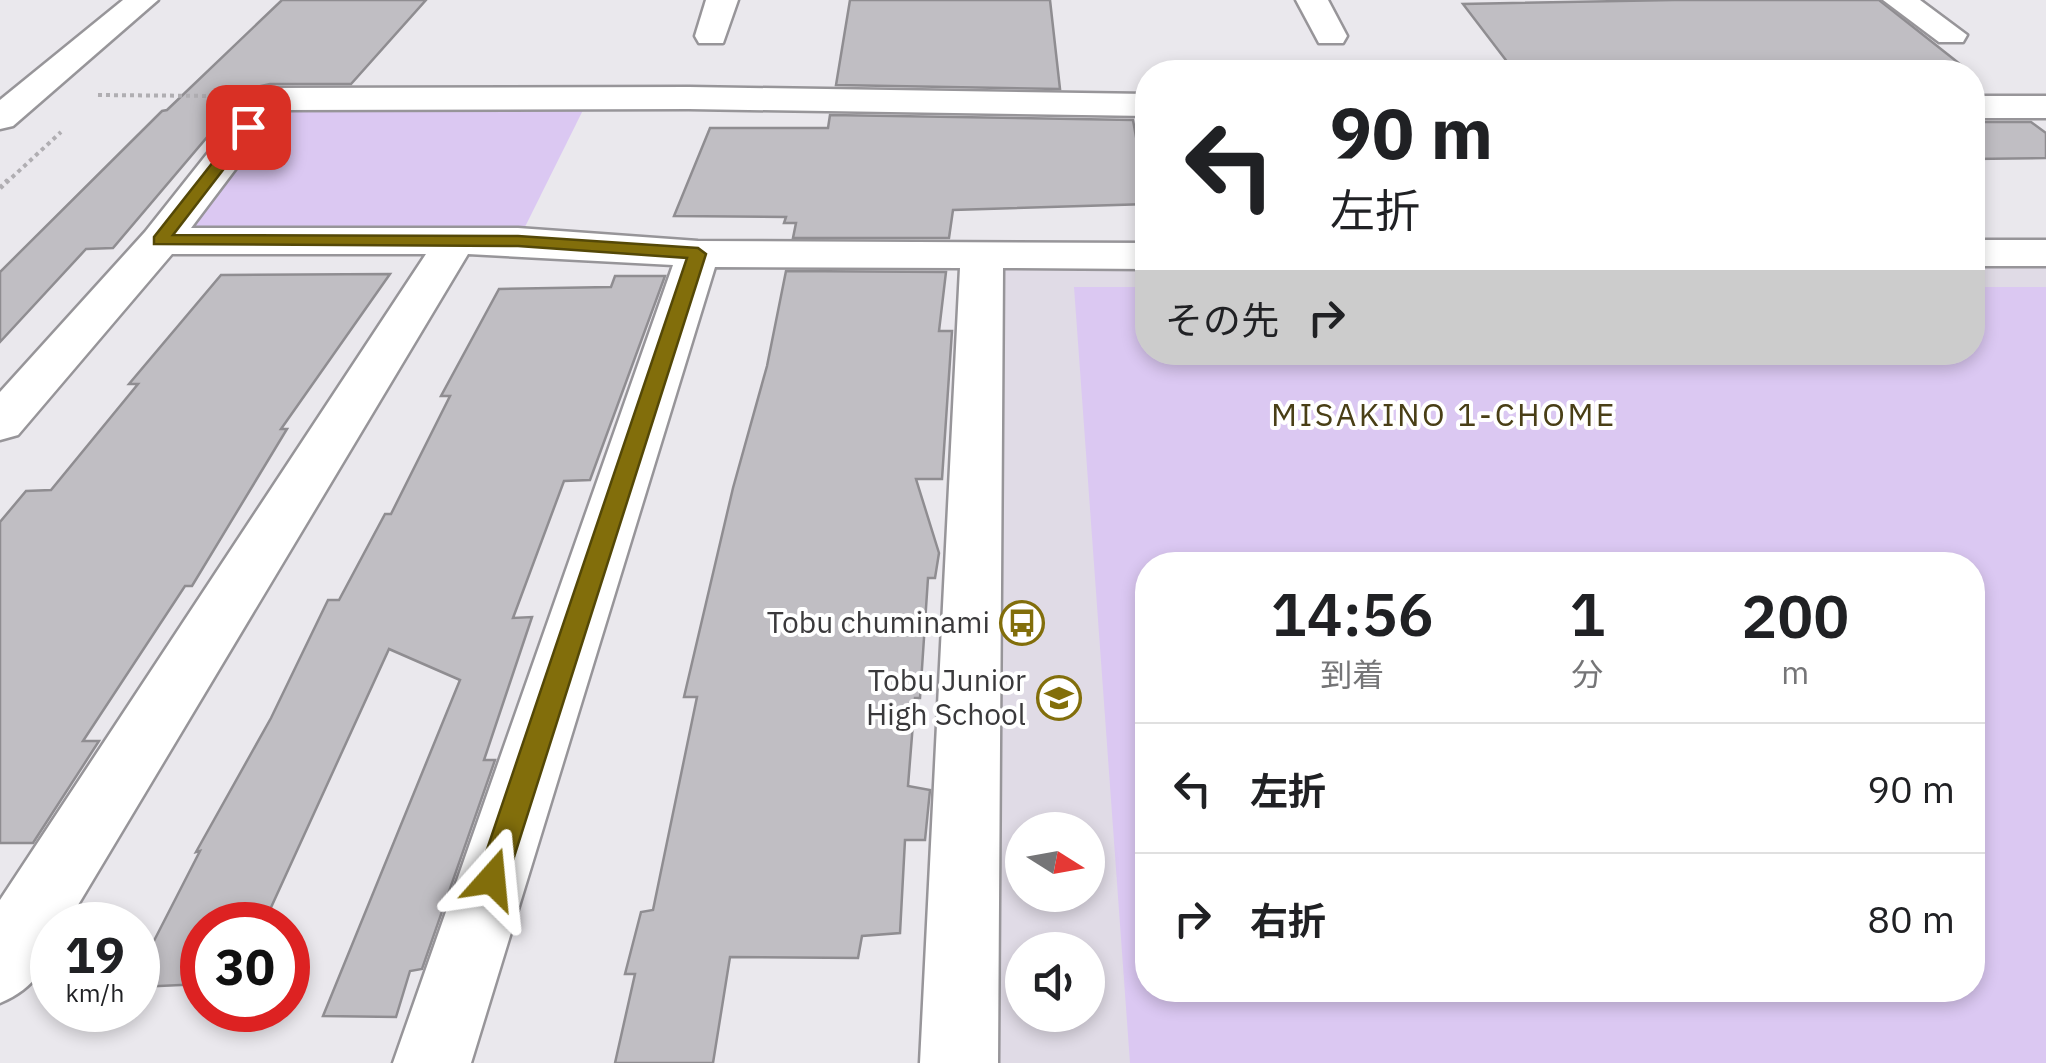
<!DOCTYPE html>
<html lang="ja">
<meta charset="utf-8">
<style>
:root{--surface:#fff;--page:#f2f2f2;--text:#202124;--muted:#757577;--line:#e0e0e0}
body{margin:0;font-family:"IBM Plex Sans","Noto Sans JP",sans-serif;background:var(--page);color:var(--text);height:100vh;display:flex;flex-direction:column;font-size:38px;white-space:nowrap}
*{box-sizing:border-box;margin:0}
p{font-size:32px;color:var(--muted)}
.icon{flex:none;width:55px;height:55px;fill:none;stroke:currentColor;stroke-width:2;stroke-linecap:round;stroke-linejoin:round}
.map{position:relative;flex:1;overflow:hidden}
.side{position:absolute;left:1135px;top:552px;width:850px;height:450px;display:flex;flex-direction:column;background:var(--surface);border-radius:40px;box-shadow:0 5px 15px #0003}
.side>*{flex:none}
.guide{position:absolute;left:1135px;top:60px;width:850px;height:305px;border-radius:40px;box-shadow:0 5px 15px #0003;background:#fff;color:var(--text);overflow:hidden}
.needle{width:65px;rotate:101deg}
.controls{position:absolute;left:1005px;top:812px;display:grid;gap:20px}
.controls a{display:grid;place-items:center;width:100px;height:100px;border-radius:50%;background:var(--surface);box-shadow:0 5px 15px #0003;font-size:50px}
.speed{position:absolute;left:30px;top:902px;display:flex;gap:20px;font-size:50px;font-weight:700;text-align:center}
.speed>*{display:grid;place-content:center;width:130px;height:130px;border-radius:50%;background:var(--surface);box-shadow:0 5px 15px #0003;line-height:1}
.speed small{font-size:25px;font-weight:400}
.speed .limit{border:15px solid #d22;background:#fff;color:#111}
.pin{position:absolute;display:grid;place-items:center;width:85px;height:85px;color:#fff;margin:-42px;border-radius:20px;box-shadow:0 5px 15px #0006}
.me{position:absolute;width:110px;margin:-55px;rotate:18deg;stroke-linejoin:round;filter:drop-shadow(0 0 8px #0008)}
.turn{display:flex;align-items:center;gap:35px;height:210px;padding:0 30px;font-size:45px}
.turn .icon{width:130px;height:130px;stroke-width:2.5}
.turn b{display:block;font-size:70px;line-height:85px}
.then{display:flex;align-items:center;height:95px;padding:0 30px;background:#0003;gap:20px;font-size:38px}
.eta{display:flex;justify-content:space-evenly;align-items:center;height:170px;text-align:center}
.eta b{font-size:60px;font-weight:600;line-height:70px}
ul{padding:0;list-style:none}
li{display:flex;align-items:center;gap:30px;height:130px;padding:0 30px;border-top:2px solid var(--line)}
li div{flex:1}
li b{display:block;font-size:38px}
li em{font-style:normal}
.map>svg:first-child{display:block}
</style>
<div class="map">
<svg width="2046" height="1063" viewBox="0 0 2046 1063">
<rect width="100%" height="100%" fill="#eae8ed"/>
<path fill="#e0dbe6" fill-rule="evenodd" d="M 1973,256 L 2046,256 L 2046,1063 L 959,1063 L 982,257 L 1147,257 L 1148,352 L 1972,352 ZM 1148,565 L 1972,565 L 1972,990 L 1148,990 ZM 1022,830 L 1088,830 L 1088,895 L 1022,895 ZM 1022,950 L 1088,950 L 1088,1015 L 1022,1015 Z"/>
<g fill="#dbc8f2" fill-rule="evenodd">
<polygon points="589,98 518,241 161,241 270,99"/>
<path d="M 1074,287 L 1147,287 L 1148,352 L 1972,352 L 1973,287 L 2046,287 L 2046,1063 L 1130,1063 ZM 1148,565 L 1972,565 L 1972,990 L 1148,990 Z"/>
</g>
<g fill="#c0bec3" stroke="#8f8d91" stroke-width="2.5">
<polygon points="282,0 426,0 351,84 270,84 248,89 113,248 86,249 0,342 0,272 162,111 167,110"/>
<polygon points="850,0 1050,0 1060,89 836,85"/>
<polygon points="1674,0 1879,0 1970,72 1515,72 1463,4"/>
<polygon points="830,115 1133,120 1148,204 953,210 949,238 793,238 796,223 784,223 786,217 674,216 710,128 828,128"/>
<polygon points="1972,122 2031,122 2046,133 2046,158 1972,159"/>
<polygon points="786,271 946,272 939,331 952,331 942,479 916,479 939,553 935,578 928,578 920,698 915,698 908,786 930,790 925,840 905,840 900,933 862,936 858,958 730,957 713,1063 615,1063 635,974 625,974 641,912 653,910 697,697 684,697 733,488 767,366"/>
<polygon points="390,274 281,429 287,429 192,586 185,586 83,741 99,741 33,843 0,843 0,522 26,491 51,490 138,384 129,384 221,275"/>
<polygon points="615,276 665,276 590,480 564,481 513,618 532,617 484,760 495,760 422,969 410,971 396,1017 323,1016 460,680 389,649 263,925 202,925 202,984 138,987 138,972 200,851 196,852 271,718 328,600 339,600 385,514 391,514 450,396 441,396 499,289 611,287"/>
</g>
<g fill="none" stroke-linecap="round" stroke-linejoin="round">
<g stroke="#979599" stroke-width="5">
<g id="minor">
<polygon points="123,0 158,0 13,126 0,129 0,100"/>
<polygon points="706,0 738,0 723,43 699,43 695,36"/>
<polygon points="1296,0 1328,0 1347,36 1343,43 1319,43"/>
<polygon points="1883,0 1920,0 1967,35 1963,42 1939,42"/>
<path d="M 689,87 L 1148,94 L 1148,116 L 689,109 L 280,110 L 191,228 L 518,228 L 698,241 L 1148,243 L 1148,269 L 1003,268 L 998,1063 L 920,1063 L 960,268 L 715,267 L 471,1063 L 393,1063 L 673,265 L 468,254 L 66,925 L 52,925 C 52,964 35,988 0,1003 L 0,900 L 426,254 L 172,254 L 18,435 L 0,440 L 0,392 L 145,232 L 257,91 L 270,88 Z"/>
<rect x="1972" y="96" width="74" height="22"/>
<rect x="1972" y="240" width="74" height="26"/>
</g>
</g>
<g stroke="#b0aeb2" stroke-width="4" stroke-dasharray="4 4" stroke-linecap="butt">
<polyline points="98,95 214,96"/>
<polyline points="6,183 61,132"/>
</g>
<polyline stroke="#b0aeb2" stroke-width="5" stroke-dasharray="4 4" stroke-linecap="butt" points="0,188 8,180"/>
<use href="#minor" fill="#fff" fill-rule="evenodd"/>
</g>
<polygon fill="#826e0b" stroke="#544807" stroke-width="2.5" points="248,122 256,127 173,235 518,236 698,248 706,254 507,879 502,889 492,893 482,889 477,879 687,258 518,246 154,244 154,237 243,124"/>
<defs>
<g id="bus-ring" transform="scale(2.25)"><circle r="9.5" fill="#fff" stroke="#826e0b" stroke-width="1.5"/><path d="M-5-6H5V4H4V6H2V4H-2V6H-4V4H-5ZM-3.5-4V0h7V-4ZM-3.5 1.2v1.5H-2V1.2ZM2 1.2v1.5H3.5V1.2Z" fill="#826e0b"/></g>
<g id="school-ring" transform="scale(2.25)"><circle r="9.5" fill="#fff" stroke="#826e0b" stroke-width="1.5"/><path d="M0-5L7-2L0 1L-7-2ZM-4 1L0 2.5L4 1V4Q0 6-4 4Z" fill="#826e0b"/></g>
</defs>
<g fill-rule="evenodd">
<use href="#bus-ring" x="1022" y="623"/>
<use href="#school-ring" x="1059" y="698"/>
</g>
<g text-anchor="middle" stroke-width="8" stroke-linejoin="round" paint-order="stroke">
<g font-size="30" fill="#3a393b" stroke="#fff" text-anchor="end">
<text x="990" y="633">Tobu chuminami</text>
<text x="1026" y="691">Tobu Junior<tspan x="1026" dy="34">High School</tspan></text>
</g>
<g font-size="32" letter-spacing="2.5" fill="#493f16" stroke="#fff">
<text x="1444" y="426">MISAKINO 1-CHOME</text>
</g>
</g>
</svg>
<div class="controls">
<a><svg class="needle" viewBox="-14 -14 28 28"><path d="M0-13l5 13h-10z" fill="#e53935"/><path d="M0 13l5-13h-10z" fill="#757577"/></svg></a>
<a><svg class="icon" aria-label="sound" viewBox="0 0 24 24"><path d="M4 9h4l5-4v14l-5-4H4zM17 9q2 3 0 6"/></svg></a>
</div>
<div class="speed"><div>19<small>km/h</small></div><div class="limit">30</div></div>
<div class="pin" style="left:248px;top:127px;background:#d93025"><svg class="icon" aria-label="arrive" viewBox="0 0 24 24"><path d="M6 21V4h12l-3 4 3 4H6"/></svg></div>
<svg class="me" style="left:492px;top:879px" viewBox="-20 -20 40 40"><path d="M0-17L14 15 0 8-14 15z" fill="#826e0b" stroke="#fff" stroke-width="4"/></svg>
<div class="guide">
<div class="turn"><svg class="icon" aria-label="left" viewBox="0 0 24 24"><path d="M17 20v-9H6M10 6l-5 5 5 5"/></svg><div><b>90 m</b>左折</div></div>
<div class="then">その先<svg class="icon" aria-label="right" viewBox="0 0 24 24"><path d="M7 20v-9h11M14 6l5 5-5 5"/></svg></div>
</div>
<section class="side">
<div class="eta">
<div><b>14:56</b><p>到着</p></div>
<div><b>1</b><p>分</p></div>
<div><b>200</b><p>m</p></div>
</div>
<ul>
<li><svg class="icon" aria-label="left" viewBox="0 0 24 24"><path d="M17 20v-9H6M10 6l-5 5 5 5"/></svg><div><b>左折</b></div><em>90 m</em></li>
<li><svg class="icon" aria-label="right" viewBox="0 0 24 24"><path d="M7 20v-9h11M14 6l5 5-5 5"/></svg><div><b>右折</b></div><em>80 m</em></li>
</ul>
</section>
</div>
